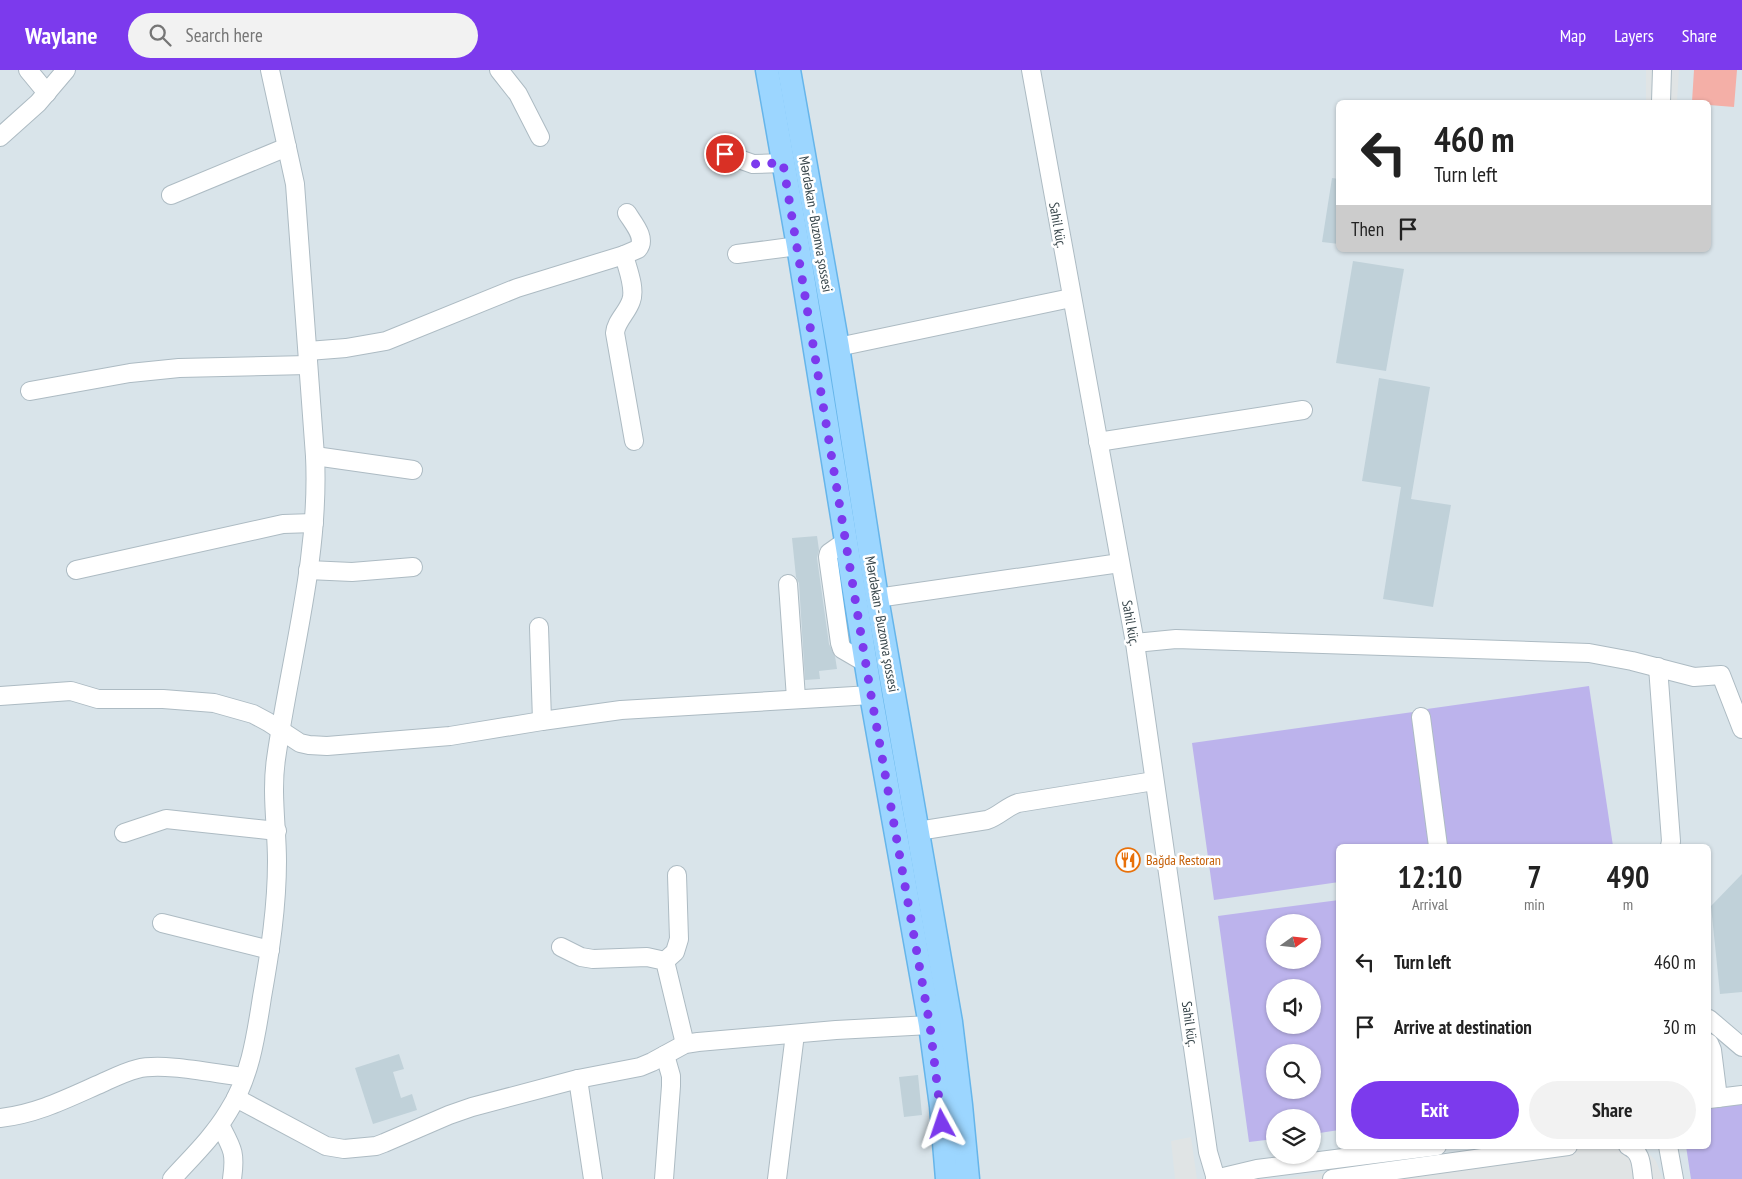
<!DOCTYPE html>
<meta charset="utf-8">
<style>
:root{--surface:#fff;--page:#f2f2f2;--text:#222;--muted:#767676;--accent:#7c3aed}
body{margin:0;font-family:"PT Sans Narrow",sans-serif;background:var(--page);color:var(--text);height:100vh;display:flex;flex-direction:column;font-size:19px;white-space:nowrap}
*{box-sizing:border-box;margin:0}
p{font-size:16px;color:var(--muted)}
.icon{flex:none;width:28px;height:28px;fill:none;stroke:currentColor;stroke-width:2;stroke-linecap:round;stroke-linejoin:round}
.map{position:relative;flex:1;overflow:hidden}
.side{position:absolute;left:1336px;top:774px;width:375px;height:305px;display:flex;flex-direction:column;background:var(--surface);border-radius:8px;box-shadow:0 1px 4px #0004}
.side>*{flex:none}
.banner{position:absolute;left:1336px;top:30px;width:375px;height:152px;border-radius:8px;box-shadow:0 1px 4px #0004;background:#fff;color:var(--text);overflow:hidden}
.needle{width:32px;rotate:75deg}
.buttons{position:absolute;left:1266px;top:844px;display:grid;gap:10px}
.buttons a{display:grid;place-items:center;width:55px;height:55px;border-radius:50%;background:var(--surface);box-shadow:0 1px 4px #0004;font-size:25px}
.pin{position:absolute;display:grid;place-items:center;width:42px;height:42px;color:#fff;margin:-21px;border:2px solid #fff;border-radius:50%;box-shadow:0 1px 5px #0007}
.me{position:absolute;width:55px;margin:-28px;rotate:355deg;stroke-linejoin:round;filter:drop-shadow(0 0 4px #0008)}
.turn{display:flex;align-items:center;gap:18px;height:105px;padding:0 15px;font-size:22px}
.turn .icon{width:65px;height:65px;stroke-width:2.5}
.turn b{display:block;font-size:35px;line-height:42px}
.then{display:flex;align-items:center;height:48px;padding:0 15px;background:#0003;gap:10px;font-size:19px}
.eta{display:flex;justify-content:space-evenly;align-items:center;height:85px;text-align:center}
.eta b{font-size:30px;font-weight:700;line-height:35px}
.cta{display:flex;gap:10px;margin-top:auto;padding:10px 15px}
.cta a{flex:1;height:58px;border-radius:30px;background:var(--accent);color:#fff;font-size:20px;font-weight:700;line-height:58px;text-align:center}
.cta a+a{background:var(--page);color:var(--text)}
ul{padding:0;list-style:none}
li{display:flex;align-items:center;gap:15px;height:65px;padding:0 15px}
li div{flex:1}
li b{display:block;font-size:19px}
li em{font-style:normal}
header{display:flex;align-items:center;gap:30px;box-sizing:border-box;height:70px;padding:0 25px;background:var(--accent);color:#fff}
header strong{font-size:24px}
nav{display:flex;gap:28px;margin-inline-start:auto;font-size:18px}
.search{width:350px;height:45px;background:var(--page);display:flex;align-items:center;gap:12px;box-sizing:border-box;padding:0 18px;border-radius:28px;color:var(--muted);font-size:19px}
.map>svg:first-child{display:block}
</style>
<header>
<strong>Waylane</strong>
<div class="search"><svg class="icon" aria-label="search" viewBox="0 0 24 24"><circle cx="10" cy="10" r="6"/><path d="M15 15l6 6"/></svg>Search here</div>
<nav><a>Map</a><a>Layers</a><a>Share</a></nav>
</header>
<div class="map">
<svg width="1742" height="1109" viewBox="0 0 1742 1109">
<rect width="100%" height="100%" fill="#ecf2f6"/>
<path fill="#d9e4ea" fill-rule="evenodd" d="M 0,0 L 1742,0 L 1742,1109 L 0,1109 ZM 1339,32 L 1709,32 L 1709,180 L 1339,180 ZM 1339,776 L 1709,776 L 1709,1076 L 1339,1076 ZM 1275,852 L 1312,852 L 1312,890 L 1275,890 ZM 1275,918 L 1312,918 L 1312,955 L 1275,955 ZM 1275,982 L 1312,982 L 1312,1020 L 1275,1020 ZM 1275,1048 L 1312,1048 L 1312,1085 L 1275,1085 Z"/>
<g fill="#bcb3ec" fill-rule="evenodd">
<polygon points="1589,616 1613,776 1447,776 1427,639"/>
<polygon points="1413,642 1432,776 1339,776 1339,812 1214,830 1192,673"/>
<path d="M 1339,830 L 1339,1060 L 1313,1064 L 1312,1048 L 1275,1048 L 1275,1069 L 1249,1072 L 1218,846 ZM 1275,852 L 1312,852 L 1312,890 L 1275,890 ZM 1275,918 L 1312,918 L 1312,955 L 1275,955 ZM 1275,982 L 1312,982 L 1312,1020 L 1275,1020 Z"/>
<polygon points="1742,1030 1742,1109 1691,1109 1686,1076 1709,1076 1709,1035"/>
</g>
<g fill="#e0e4e5">
<polygon points="1646,0 1679,0 1677,32 1646,32"/>
<polygon points="1191,1067 1197,1109 1175,1109 1171,1071"/>
<polygon points="1516,1076 1642,1076 1656,1091 1663,1109 1281,1109"/>
</g>
<polygon fill="#f4afa7" points="1694,0 1737,0 1734,37 1709,35 1709,32 1692,32"/>
<g fill="#c0d1d9">
<polygon points="1332,108 1339,109 1339,174 1322,172"/>
<polygon points="1353,191 1404,199 1386,301 1336,293"/>
<polygon points="1379,308 1430,317 1411,429 1451,435 1433,537 1383,529 1401,417 1362,411"/>
<polygon points="817,466 819,480 817,488 829,574 835,586 837,599 819,601 820,609 805,610 799,513 796,507 792,468"/>
<polygon points="1742,804 1742,922 1720,924 1711,836"/>
<polygon points="399,984 404,999 393,1002 401,1028 412,1024 417,1040 373,1054 355,998"/>
<polygon points="918,1005 922,1045 904,1047 899,1007"/>
</g>
<g fill="none" stroke-linecap="round" stroke-linejoin="round">
<g stroke="#adbbc3" stroke-width="20">
<g id="minor">
<polyline points="28,0 47,23"/>
<polyline points="499,0 518,24 540,67"/>
<polyline points="1031,0 1135,573 1208,1082 1216,1109"/>
<polyline points="1661,32 1662,0"/>
<polyline points="0,67 38,33 66,0"/>
<polyline points="725,84 753,94 783,93"/>
<polyline points="171,125 287,77"/>
<polyline points="737,184 798,176"/>
<path d="M 624,185 L 638,179 C 647,168 633,153 627,143"/>
<polyline points="838,277 1071,228"/>
<path d="M 308,281 L 346,278 L 386,271 L 517,218 L 624,185 C 627,198 636,218 631,231 C 627,243 616,251 615,263 L 634,371"/>
<polyline points="30,321 130,303 179,298 308,295"/>
<polyline points="1098,372 1303,340"/>
<polyline points="315,386 413,400"/>
<polyline points="846,471 829,483 828,487 840,573 842,579 866,593"/>
<polyline points="76,500 283,454 314,453"/>
<polyline points="308,500 352,502 413,497"/>
<polyline points="788,514 796,628"/>
<polyline points="877,528 1120,493"/>
<polyline points="539,557 542,651"/>
<polyline points="1135,573 1176,569 1589,583 1632,591 1694,607 1721,605 1742,659"/>
<polyline points="1658,597 1671,771 1670,776"/>
<polyline points="0,626 71,621 98,629 163,629 214,633 253,644 268,652 300,673 309,675 327,676 450,666 542,651 621,640 871,625"/>
<polyline points="1421,647 1438,776"/>
<path d="M 918,761 L 987,750 C 999,746 1006,737 1018,733 L 1154,711"/>
<polyline points="124,763 166,749 277,761"/>
<polyline points="162,853 270,880"/>
<polyline points="561,877 581,887 593,889 647,887 665,891 685,974"/>
<polyline points="665,891 675,882 679,869 677,805"/>
<polyline points="1709,949 1742,977"/>
<polyline points="1709,973 1712,980 1718,1028"/>
<polyline points="578,1009 593,1109"/>
<polyline points="236,1028 326,1076 344,1079 376,1076 384,1073 449,1045 472,1037 578,1009 640,997 652,992 685,974 698,972 836,960 930,955"/>
<polyline points="1709,1029 1742,1025"/>
<path d="M 0,1048 C 37,1044 68,1028 102,1013 C 113,1008 125,1002 137,999 C 163,992 216,1004 244,1007"/>
<path d="M 220,1055 C 232,1078 236,1082 232,1109"/>
<path d="M 1628,1076 C 1642,1082 1641,1095 1643,1109"/>
<polyline points="1668,1076 1674,1109"/>
<path d="M 172,1109 C 191,1088 213,1067 228,1042 C 250,1008 256,966 262,927 C 270,882 277,837 277,791 C 277,758 271,723 276,689 C 290,589 320,488 315,386 L 295,114 L 270,0"/>
<polyline points="664,1109 671,1016 671,1006 665,985"/>
<polyline points="777,1109 795,964"/>
<polyline points="1215,1109 1257,1099 1437,1076"/>
<polyline points="1332,1109 1568,1076"/>
</g>
</g>
<g stroke="#66b5ea" stroke-width="25">
<g id="major">
<polyline points="767,0 798,176 871,625 930,955 941,1036 947,1109"/>
<polyline points="789,0 838,277 877,528 951,952 961,1035 968,1109"/>
</g>
</g>
<use href="#minor" stroke="#fff" stroke-width="18"/>
<use href="#major" stroke="#9cd6ff" stroke-width="22"/>
</g>
<g fill="none" stroke-linecap="round" stroke-linejoin="round">
<polyline stroke="#7c3aed" stroke-width="9" stroke-dasharray="0 16.2" points="725,84 752,94 783,93 871,625 930,956 942,1054"/>
</g>
<defs>
<g id="restaurant-ring" transform="scale(1.25)"><circle r="9.5" fill="#fff" stroke="#e8710a" stroke-width="1.5"/><path d="M-5-6h1v4h1v-4h1v4h1v-4h1v5L-1.5 .5V6h-2V.5L-5-1ZM5-6V6H3V1.5H1.5Q1.5-4 5-6Z" fill="#e8710a"/></g>
</defs>
<g fill-rule="evenodd">
<use href="#restaurant-ring" x="1128" y="790"/>
</g>
<g text-anchor="middle" stroke-width="5" stroke-linejoin="round" paint-order="stroke">
<g font-size="14" fill="#38464b" stroke="#fff">
<text transform="translate(816 154) rotate(80)" y="5">Mərdəkan - Buzonva şossesi</text>
<text transform="translate(1058 155) rotate(80)" y="5">Sahil küç.</text>
<text transform="translate(1131 553) rotate(80)" y="5">Sahil küç.</text>
<text transform="translate(882 554) rotate(80)" y="5">Mərdəkan - Buzonva şossesi</text>
<text transform="translate(1190 954) rotate(82)" y="5">Sahil küç.</text>
</g>
<g font-size="14" fill="#c56008" stroke="#fff" text-anchor="start">
<text x="1146" y="795">Bağda Restoran</text>
</g>
</g>
</svg>
<div class="buttons">
<a><svg class="needle" viewBox="-14 -14 28 28"><path d="M0-13l5 13h-10z" fill="#e53935"/><path d="M0 13l5-13h-10z" fill="#767676"/></svg></a>
<a><svg class="icon" aria-label="sound" viewBox="0 0 24 24"><path d="M4 9h4l5-4v14l-5-4H4zM17 9q2 3 0 6"/></svg></a>
<a><svg class="icon" aria-label="search" viewBox="0 0 24 24"><circle cx="10" cy="10" r="6"/><path d="M15 15l6 6"/></svg></a>
<a><svg class="icon" aria-label="layers" viewBox="0 0 24 24"><path d="M12 4l9 5-9 5-9-5zM3 14l9 5 9-5"/></svg></a>
</div>
<div class="pin" style="left:725px;top:84px;background:#d93025"><svg class="icon" aria-label="arrive" viewBox="0 0 24 24"><path d="M6 21V4h12l-3 4 3 4H6"/></svg></div>
<svg class="me" style="left:942px;top:1054px" viewBox="-20 -20 40 40"><path d="M0-17L14 15 0 8-14 15z" fill="#7c3aed" stroke="#fff" stroke-width="4"/></svg>
<div class="banner">
<div class="turn"><svg class="icon" aria-label="left" viewBox="0 0 24 24"><path d="M17 20v-9H6M10 6l-5 5 5 5"/></svg><div><b>460 m</b>Turn left</div></div>
<div class="then">Then<svg class="icon" aria-label="arrive" viewBox="0 0 24 24"><path d="M6 21V4h12l-3 4 3 4H6"/></svg></div>
</div>
<section class="side">
<div class="eta">
<div><b>12:10</b><p>Arrival</p></div>
<div><b>7</b><p>min</p></div>
<div><b>490</b><p>m</p></div>
</div>
<ul>
<li><svg class="icon" aria-label="left" viewBox="0 0 24 24"><path d="M17 20v-9H6M10 6l-5 5 5 5"/></svg><div><b>Turn left</b></div><em>460 m</em></li>
<li><svg class="icon" aria-label="arrive" viewBox="0 0 24 24"><path d="M6 21V4h12l-3 4 3 4H6"/></svg><div><b>Arrive at destination</b></div><em>30 m</em></li>
</ul>
<div class="cta"><a>Exit</a><a>Share</a></div>
</section>
</div>
